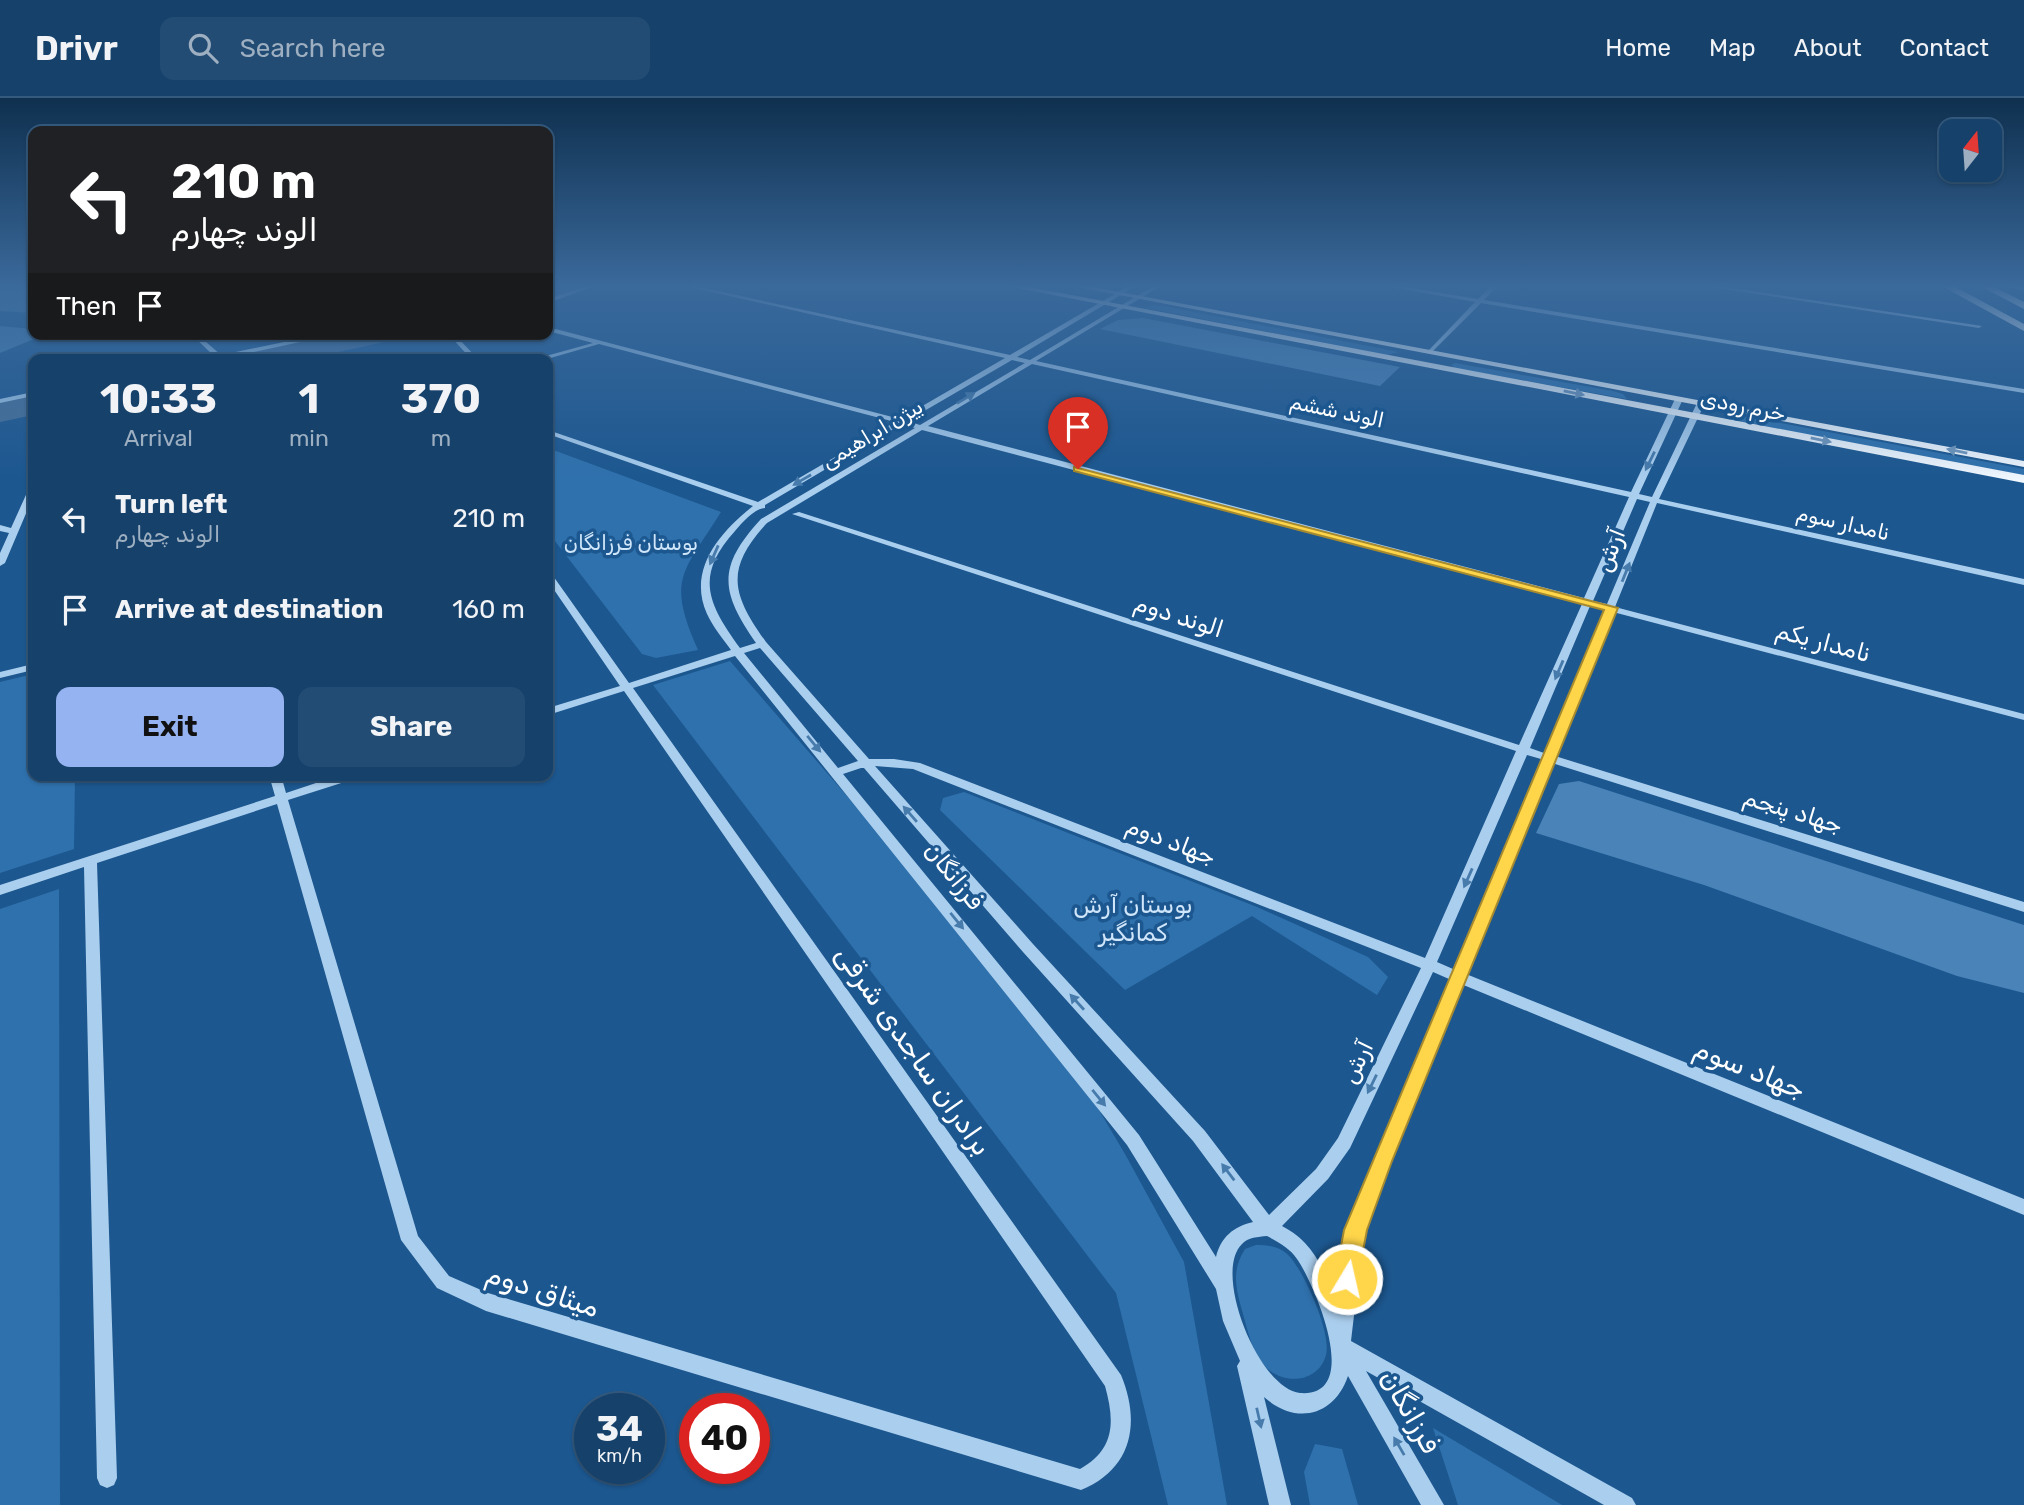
<!DOCTYPE html>
<meta charset="utf-8">
<style>
:root{--surface:#15416b;--page:#224c73;--text:#f1f3f6;--muted:#9dafc1;--line:#345a7e;--accent:#95b2f1}
body{margin:0;font-family:Rubik,"Noto Naskh Arabic",sans-serif;background:var(--page);color:var(--text);height:100vh;display:flex;flex-direction:column;font-size:26px;white-space:nowrap}
*{box-sizing:border-box;margin:0}
p{font-size:23px;color:var(--muted)}
.icon{flex:none;width:38px;height:38px;fill:none;stroke:currentColor;stroke-width:2;stroke-linecap:round;stroke-linejoin:round}
.map{position:relative;flex:1;overflow:hidden}
.details{position:absolute;left:28px;top:256px;width:525px;height:427px;display:flex;flex-direction:column;background:var(--surface);border-radius:14px;box-shadow:0 2px 5px #0004,0 0 0 2px var(--line)}
.details>*{flex:none}
.guide{position:absolute;left:28px;top:28px;width:525px;height:214px;border-radius:14px;box-shadow:0 2px 5px #0004,0 0 0 2px var(--line);background:#202124;color:#fff;overflow:hidden}
.needle{width:46px;rotate:17deg}
.controls{position:absolute;left:1939px;top:21px;display:grid;gap:14px}
.controls a{display:grid;place-items:center;width:63px;height:63px;border-radius:14px;background:var(--surface);box-shadow:0 2px 5px #0004,0 0 0 2px var(--line);font-size:35px}
.speed{position:absolute;left:574px;top:1295px;display:flex;gap:14px;font-size:35px;font-weight:700;text-align:center}
.speed>*{display:grid;place-content:center;width:91px;height:91px;border-radius:50%;background:var(--surface);box-shadow:0 2px 5px #0004,0 0 0 2px var(--line);line-height:1}
.speed small{font-size:18px;font-weight:400}
.speed .limit{border:10px solid #d22;background:#fff;color:#111}
.pin{position:absolute;display:grid;place-items:center;width:60px;height:60px;color:#fff;margin:-72px -30px;border-radius:50% 50% 50% 0;rotate:-45deg;box-shadow:0 0 7px #0007}
.pin .icon{rotate:45deg}
.me{position:absolute;width:77px;margin:-38px;rotate:9deg;stroke-linejoin:round;filter:drop-shadow(0 0 5px #0008)}
.turn{display:flex;align-items:center;gap:24px;height:147px;padding:0 28px;font-size:32px}
.turn .icon{width:91px;height:91px;stroke-width:2.5}
.turn b{display:block;font-size:49px;line-height:60px}
.then{display:flex;align-items:center;height:66px;padding:0 28px;background:#0003;gap:14px;font-size:26px}
.eta{display:flex;justify-content:space-evenly;align-items:center;height:119px;text-align:center}
.eta b{font-size:42px;font-weight:700;line-height:49px}
.action{display:flex;gap:14px;margin-top:auto;padding:14px 28px}
.action a{flex:1;height:80px;border-radius:14px;background:var(--accent);color:#111;font-size:28px;font-weight:700;line-height:80px;text-align:center}
.action a+a{background:var(--page);color:var(--text)}
ul{padding:0;list-style:none}
li{display:flex;align-items:center;gap:21px;height:91px;padding:0 28px}
li div{flex:1}
li b{display:block;font-size:26px}
li em{font-style:normal}
header{display:flex;align-items:center;gap:42px;box-sizing:border-box;height:98px;padding:0 35px;background:var(--surface);border-bottom:2px solid var(--line)}
header strong{font-size:33px}
nav{display:flex;gap:38px;margin-inline-start:auto;font-size:24px}
.search{width:490px;height:63px;background:var(--page);display:flex;align-items:center;gap:18px;box-sizing:border-box;padding:0 24px;border-radius:14px;color:var(--muted);font-size:26px}
.map>svg:first-child{display:block}
</style>
<header>
<strong>Drivr</strong>
<div class="search"><svg class="icon" aria-label="search" viewBox="0 0 24 24"><circle cx="10" cy="10" r="6"/><path d="M15 15l6 6"/></svg>Search here</div>
<nav><a>Home</a><a>Map</a><a>About</a><a>Contact</a></nav>
</header>
<div class="map">
<svg width="2024" height="1407" viewBox="0 0 2024 1407">
<rect width="100%" height="100%" fill="#1c578f"/>
<g fill="#2f71ad">
<polygon points="1152,207 1163,208 1399,254 1387,257 1146,210"/>
<polygon points="1455,265 1613,293 1623,296 1627,301 1455,270 1451,267"/>
<polygon points="1738,317 2024,371 2024,379 1729,321"/>
<path d="M 548,350 L 721,414 C 683,475 666,480 698,552 L 656,560 L 642,556 L 548,434 Z"/>
<polygon points="730,563 1055,938 1125,1056 1184,1164 1227,1407 1168,1407 1116,1195 653,587"/>
<polygon points="33,576 33,677 75,677 74,751 0,775 0,584"/>
<polygon points="964,694 1257,809 1368,859 1388,879 1377,897 1252,818 1125,892 940,712 943,700"/>
<polygon points="59,791 60,1407 0,1407 0,811"/>
<path d="M 1256,1147 C 1266,1147 1278,1148 1286,1155 C 1303,1169 1332,1236 1326,1257 C 1318,1286 1281,1288 1263,1266 C 1253,1254 1250,1241 1246,1227 C 1239,1199 1228,1177 1245,1151 Z"/>
<polygon points="1433,1330 1562,1407 1458,1407"/>
<polygon points="1315,1346 1342,1351 1358,1407 1310,1407 1304,1374"/>
</g>
<g fill="none" stroke-linecap="round" stroke-linejoin="round">
<g fill="#477099" fill-rule="evenodd">
<polygon points="548,186 584,186 580,192 548,201"/>
<polygon points="336,236 397,236 393,242 307,261 245,261 250,254"/>
<polygon points="33,297 33,317 0,324 0,304"/>
</g>
</g>
<g fill="#4983b8">
<polygon points="0,186 33,188 33,215 0,213"/>
<polygon points="1143,220 1258,242 1400,269 1380,288 1100,231 1118,222"/>
<polygon points="0,228 33,231 33,236 46,236 0,255"/>
<polygon points="1579,683 2024,827 2024,895 1957,878 1704,787 1536,735 1559,686"/>
</g>
<g fill="none" stroke-linecap="round" stroke-linejoin="round">
<g fill="#aaceee" fill-rule="evenodd">
<polygon points="592,186 600,186 548,205 548,201"/>
<path d="M 676,186 L 686,186 L 1010,257 L 1132,186 L 1139,186 L 1017,259 L 1030,262 L 1157,186 L 1164,186 L 1036,263 L 1631,394 L 1675,301 L 1682,299 L 1683,301 L 1639,396 L 1652,399 L 1697,305 L 1701,303 L 1705,305 L 1659,401 L 2024,481 L 2024,487 L 1657,405 L 1615,509 L 2024,616 L 2024,622 L 1613,514 L 1555,658 L 2024,804 L 2024,814 L 1552,665 L 1466,876 L 2024,1101 L 2024,1117 L 1461,886 L 1389,1063 L 1364,1132 L 1351,1243 L 1632,1400 L 1636,1407 L 1604,1407 L 1366,1273 L 1444,1407 L 1421,1407 L 1348,1278 C 1334,1319 1295,1327 1264,1299 L 1291,1407 L 1269,1407 L 1237,1268 L 1240,1263 L 1223,1223 L 1216,1191 L 1127,1047 L 735,558 L 633,590 L 1121,1277 C 1141,1325 1132,1371 1081,1392 L 486,1213 L 437,1190 L 401,1142 L 277,706 L 97,765 L 117,1380 L 114,1387 L 107,1390 L 100,1387 L 97,1380 L 84,769 L 0,797 L 0,787 L 275,698 L 269,677 L 281,677 L 286,695 L 340,677 L 359,677 L 357,680 L 288,702 L 418,1138 L 449,1178 L 488,1195 L 1080,1371 C 1115,1351 1115,1324 1105,1288 L 624,593 L 548,617 L 548,610 L 620,588 L 548,483 L 548,474 L 551,475 L 629,585 L 731,552 C 723,541 713,529 707,516 C 687,472 720,434 753,408 L 548,336 L 548,332 L 758,404 L 895,324 L 599,246 L 547,261 L 535,261 L 593,245 L 548,233 L 548,229 L 900,321 L 1005,260 ZM 1012,262 L 1025,265 L 920,327 L 907,323 ZM 1032,266 L 1629,399 L 1584,500 L 928,328 ZM 902,326 L 915,330 L 761,421 C 717,469 720,493 756,545 L 740,550 C 708,506 694,478 735,433 C 743,424 754,411 765,410 L 765,407 ZM 922,332 L 1582,506 L 1519,647 L 799,414 L 792,416 L 1516,653 L 1425,860 L 920,665 L 894,661 L 869,661 L 766,544 C 731,495 725,471 767,425 ZM 1637,401 L 1650,404 L 1607,506 L 1593,503 ZM 1590,508 L 1604,512 L 1544,655 L 1530,650 ZM 760,550 L 858,663 L 838,670 L 744,555 ZM 1527,657 L 1541,661 L 1453,871 L 1437,864 ZM 875,668 L 913,671 L 1421,870 L 1338,1040 L 1316,1071 L 1269,1117 L 1205,1033 L 1033,846 ZM 861,670 L 864,670 L 1023,854 L 1193,1043 L 1253,1124 C 1233,1129 1221,1139 1216,1159 L 1139,1037 L 843,676 ZM 1433,874 L 1449,881 L 1373,1063 L 1346,1132 L 1337,1205 C 1324,1173 1315,1145 1282,1128 L 1328,1081 L 1350,1050 ZM 1267,1138 C 1278,1144 1290,1150 1297,1161 C 1314,1185 1364,1300 1300,1295 C 1259,1291 1212,1175 1242,1146 C 1248,1139 1258,1139 1267,1138 Z"/>
<polygon points="1375,186 1387,186 1478,201 1493,186 1499,186 1484,202 2024,291 2024,295 1481,205 1430,256 1427,254 1428,253 1475,204"/>
<polygon points="1692,186 1705,186 1982,228 1979,230"/>
<polygon points="2009,186 2024,188 2024,192 2007,189"/>
<polygon points="323,236 337,236 222,261 208,261 214,258 193,238 198,237 221,257"/>
<polygon points="451,237 455,237 478,261 471,261 451,239"/>
<polygon points="58,258 62,261 55,261"/>
<polygon points="33,294 33,298 0,305 0,301"/>
<polygon points="30,388 33,388 33,399 5,465 0,468 0,455 9,435 0,433 0,427 11,430"/>
<polygon points="33,566 33,572 0,580 0,574"/>
</g>
<g fill="#f1f8ff" fill-rule="evenodd">
<polygon points="997,186 1013,186 2024,377 2024,385"/>
<polygon points="1061,186 1077,186 2024,363 2024,369"/>
</g>
<g fill="#fff" fill-rule="evenodd">
<polygon points="1938,186 1950,186 2024,226 2024,233"/>
<polygon points="1976,186 1988,186 2024,204 2024,211"/>
</g>
</g>
<defs><path id="oneway-solid" d="M-6-.8H1V-3.2L6.5 0L1 3.2V.8H-6Z" transform="scale(1.75)"/></defs>
<g fill="#7197bc">
<use href="#oneway-solid" transform="translate(1574 295) rotate(11)"/>
<use href="#oneway-solid" transform="translate(1821 342) rotate(11)"/>
<use href="#oneway-solid" transform="translate(1957 353) rotate(-169)"/>
</g>
<g fill="#477bac">
<use href="#oneway-solid" transform="translate(966 300) rotate(-31)"/>
<use href="#oneway-solid" transform="translate(1650 363) rotate(116)"/>
<use href="#oneway-solid" transform="translate(802 382) rotate(150)"/>
<use href="#oneway-solid" transform="translate(714 457) rotate(114)"/>
<use href="#oneway-solid" transform="translate(1626 474) rotate(-68)"/>
<use href="#oneway-solid" transform="translate(1559 572) rotate(113)"/>
<use href="#oneway-solid" transform="translate(814 646) rotate(50)"/>
<use href="#oneway-solid" transform="translate(910 716) rotate(-131)"/>
<use href="#oneway-solid" transform="translate(1468 780) rotate(114)"/>
<use href="#oneway-solid" transform="translate(957 823) rotate(51)"/>
<use href="#oneway-solid" transform="translate(1077 904) rotate(-132)"/>
<use href="#oneway-solid" transform="translate(1372 986) rotate(116)"/>
<use href="#oneway-solid" transform="translate(1099 1000) rotate(51)"/>
<use href="#oneway-solid" transform="translate(1228 1074) rotate(-127)"/>
<use href="#oneway-solid" transform="translate(1259 1320) rotate(77)"/>
<use href="#oneway-solid" transform="translate(1399 1348) rotate(-120)"/>
</g>
<linearGradient id="sky" x2="0" y2="1"><stop stop-color="#0f304f"/><stop offset="0.49" stop-color="#3a699b"/><stop offset="1" stop-color="#3a699b" stop-opacity="0"/></linearGradient>
<rect width="2024" height="383" fill="url(#sky)"/>
<polygon fill="#ffd54a" stroke="#a68a30" stroke-width="2" points="1074,369 1618,510 1392,1063 1367,1132 1356,1189 1347,1192 1339,1189 1335,1181 1344,1132 1604,512 1074,373"/>
<g text-anchor="middle" stroke-width="7" stroke-linejoin="round" paint-order="stroke">
<g font-size="21" fill="#fff" stroke="#1c578f">
<text transform="translate(1743 308) rotate(11)" y="7">خرم رودی</text>
<text transform="translate(1337 313) rotate(12)" y="7">الوند ششم</text>
<text transform="translate(872 336) rotate(-31)" y="7">بیژن ابراهیمی</text>
<text transform="translate(1843 425) rotate(13)" y="7">نامدار سوم</text>
</g>
<g font-size="21" fill="#d0e6fa" stroke="#1c578f">
<text x="631" y="452">بوستان فرزانگان</text>
</g>
<g font-size="24" fill="#fff" stroke="#1c578f">
<text transform="translate(1610 452) rotate(-68)" y="8">آرش</text>
<text transform="translate(1179 518) rotate(18)" y="8">الوند دوم</text>
<text transform="translate(1823 544) rotate(15)" y="8">نامدار یکم</text>
<text transform="translate(1793 713) rotate(17)" y="8">جهاد پنجم</text>
<text transform="translate(1171 743) rotate(21)" y="8">جهاد دوم</text>
<text transform="translate(954 778) rotate(51)" y="8">فرزانگان</text>
<text transform="translate(1357 964) rotate(-64)" y="8">آرش</text>
</g>
<g font-size="24" fill="#d0e6fa" stroke="#1c578f">
<text x="1133" y="815">بوستان آرش<tspan x="1133" dy="28">کمانگیر</tspan></text>
</g>
<g font-size="28" fill="#fff" stroke="#1c578f">
<text transform="translate(914 952) rotate(55)" y="10">برادران ساجدی شرقی</text>
<text transform="translate(1750 970) rotate(22)" y="10">جهاد سوم</text>
<text transform="translate(543 1192) rotate(18)" y="10">میثاق دوم</text>
<text transform="translate(1411 1313) rotate(60)" y="10">فرزانگان</text>
</g>
</g>
</svg>
<div class="controls">
<a><svg class="needle" viewBox="-14 -14 28 28"><path d="M0-13l5 13h-10z" fill="#e53935"/><path d="M0 13l5-13h-10z" fill="#9dafc1"/></svg></a>
</div>
<div class="speed"><div>34<small>km/h</small></div><div class="limit">40</div></div>
<div class="pin" style="left:1078px;top:371px;background:#d93025"><svg class="icon" aria-label="arrive" viewBox="0 0 24 24"><path d="M6 21V4h12l-3 4 3 4H6"/></svg></div>
<svg class="me" style="left:1347px;top:1181px" viewBox="-20 -20 40 40"><circle r="17" fill="#ffd54a" stroke="#fff" stroke-width="3"/><path d="M0-11L8 9 0 5-8 9z" fill="#fff"/></svg>
<div class="guide">
<div class="turn"><svg class="icon" aria-label="left" viewBox="0 0 24 24"><path d="M17 20v-9H6M10 6l-5 5 5 5"/></svg><div><b>210 m</b>الوند چهارم</div></div>
<div class="then">Then<svg class="icon" aria-label="arrive" viewBox="0 0 24 24"><path d="M6 21V4h12l-3 4 3 4H6"/></svg></div>
</div>
<section class="details">
<div class="eta">
<div><b>10:33</b><p>Arrival</p></div>
<div><b>1</b><p>min</p></div>
<div><b>370</b><p>m</p></div>
</div>
<ul>
<li><svg class="icon" aria-label="left" viewBox="0 0 24 24"><path d="M17 20v-9H6M10 6l-5 5 5 5"/></svg><div><b>Turn left</b><p>الوند چهارم</p></div><em>210 m</em></li>
<li><svg class="icon" aria-label="arrive" viewBox="0 0 24 24"><path d="M6 21V4h12l-3 4 3 4H6"/></svg><div><b>Arrive at destination</b></div><em>160 m</em></li>
</ul>
<div class="action"><a>Exit</a><a>Share</a></div>
</section>
</div>
